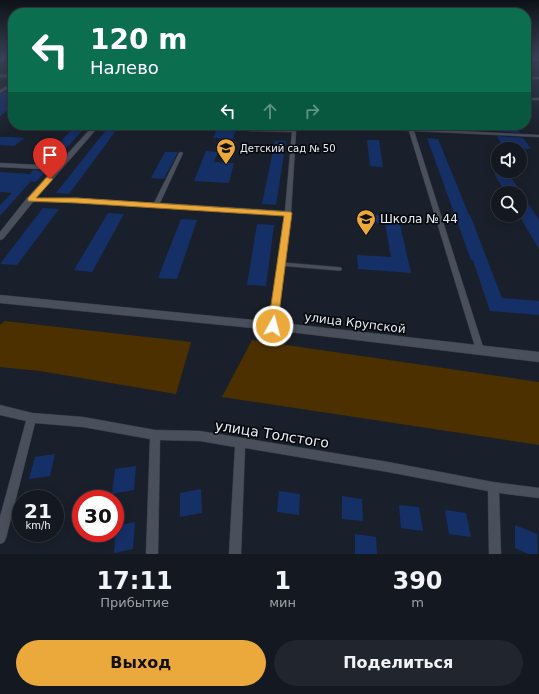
<!DOCTYPE html>
<html lang="ru">
<meta charset="utf-8">
<style>
:root{--surface:#141820;--page:#21252d;--text:#f1f3f6;--muted:#9da0a5;--line:#33373e;--accent:#eca93b}
body{margin:0;font-family:"DejaVu Sans",sans-serif;background:var(--page);color:var(--text);height:100vh;display:flex;flex-direction:column;font-size:15px;white-space:nowrap}
*{box-sizing:border-box;margin:0}
p{font-size:13px;color:var(--muted)}
.icon{flex:none;width:22px;height:22px;fill:none;stroke:currentColor;stroke-width:2;stroke-linecap:round;stroke-linejoin:round}
.map{position:relative;height:554px;overflow:hidden}
.details{display:flex;flex-direction:column;background:var(--surface);flex:1}
.details>*{flex:none}
.top-card{position:absolute;left:8px;top:8px;width:523px;height:122px;border-radius:16px;box-shadow:0 2px 10px #0003,0 0 0 1px var(--line);background:#0b6e4f;color:#fff;overflow:hidden}
.fabs{position:absolute;left:491px;top:142px;display:grid;gap:8px}
.fabs a{display:grid;place-items:center;width:36px;height:36px;border-radius:50%;background:var(--surface);box-shadow:0 2px 10px #0003,0 0 0 1px var(--line);font-size:20px}
.speed{position:absolute;left:12px;top:490px;display:flex;gap:8px;font-size:20px;font-weight:700;text-align:center}
.speed>*{display:grid;place-content:center;width:52px;height:52px;border-radius:50%;background:var(--surface);box-shadow:0 2px 10px #0003,0 0 0 1px var(--line);line-height:1}
.speed small{font-size:10px;font-weight:400}
.speed .limit{border:6px solid #d22;background:#fff;color:#111}
.pin{position:absolute;display:grid;place-items:center;width:34px;height:34px;color:#fff;margin:-41px -17px;border-radius:50% 50% 50% 0;rotate:-45deg;box-shadow:0 0 4px #0007}
.pin .icon{rotate:45deg}
.me{position:absolute;width:44px;margin:-22px;rotate:7deg;stroke-linejoin:round;filter:drop-shadow(0 0 3px #0008)}
.turn{display:flex;align-items:center;gap:14px;height:84px;padding:0 16px;font-size:18px}
.turn .icon{width:52px;height:52px;stroke-width:2.5}
.turn b{display:block;font-size:28px;line-height:34px}
.lanes{display:flex;align-items:center;height:38px;padding:0 16px;background:#0003;justify-content:center;gap:20px;direction:ltr}
.lanes .off{opacity:.35}
.eta{display:flex;justify-content:space-evenly;align-items:center;height:68px;text-align:center}
.eta b{font-size:24px;font-weight:800;line-height:28px}
.primary-button{display:flex;gap:8px;margin-top:auto;padding:8px 16px}
.primary-button a{flex:1;height:46px;border-radius:24px;background:var(--accent);color:#111;font-size:16px;font-weight:800;line-height:46px;text-align:center}
.primary-button a+a{background:var(--page);color:var(--text)}
.map>svg:first-child{display:block}
</style>
<div class="map">
<svg width="539" height="554" viewBox="0 0 539 554">
<rect width="100%" height="100%" fill="#1a202b"/>
<g fill="#4c3000">
<polygon points="377,125 472,125 475,130"/>
<polygon points="5,321 191,342 176,394 40,371 0,367 0,325"/>
<polygon points="252,340 539,382 539,445 222,397"/>
</g>
<g fill="#152f67">
<polygon points="13,88 13,106 0,116 0,94"/>
<polygon points="76,125 87,125 52,164 40,164"/>
<polygon points="110,125 120,125 69,194 56,193"/>
<polygon points="218,125 237,125 233,139 213,138"/>
<polygon points="490,125 515,127 520,133 493,131"/>
<polygon points="497,136 523,138 531,149 504,148"/>
<polygon points="0,137 11,137 25,138 14,146 0,145"/>
<polygon points="427,138 438,139 469,215 470,215 502,298 539,301 539,315 490,311 473,260 471,260"/>
<polygon points="367,140 379,140 383,167 370,166"/>
<polygon points="275,141 286,141 276,205 262,204"/>
<polygon points="206,151 218,152 214,162 234,163 229,183 194,181"/>
<polygon points="165,152 178,152 164,179 151,178"/>
<polygon points="33,170 46,171 36,182 31,181 0,216 0,205 12,193 0,192 0,172 30,174"/>
<polygon points="494,174 509,174 539,220 539,249 520,217 520,193 506,193"/>
<polygon points="43,208 59,209 17,265 0,264"/>
<polygon points="108,213 124,214 92,272 74,270"/>
<polygon points="360,214 398,216 411,273 358,269 357,255 391,257 385,223 361,222"/>
<polygon points="181,219 197,220 177,279 158,278"/>
<polygon points="257,224 274,225 266,286 247,285"/>
<polygon points="55,454 50,476 29,479 35,457"/>
<polygon points="136,466 134,490 112,494 115,469"/>
<polygon points="201,489 202,513 180,517 180,493"/>
<polygon points="279,491 300,494 299,515 277,512"/>
<polygon points="342,496 362,499 363,521 342,519"/>
<polygon points="399,505 419,507 423,531 401,528"/>
<polygon points="445,510 466,513 471,537 449,534"/>
<polygon points="135,522 133,549 114,553 116,526"/>
<polygon points="515,525 537,534 538,554 528,554 515,548"/>
<polygon points="355,534 376,537 377,554 355,554"/>
</g>
<g fill="none" stroke-linecap="round" stroke-linejoin="round">
<g stroke="#373b45" stroke-width="4.5">
<polyline id="service" points="281,264 340,269"/>
</g>
<g stroke="#373b45" stroke-width="1">
<g id="minor">
<polygon points="6,56 10,56 0,62 0,60"/>
<polygon points="526,58 539,59 539,61 526,60"/>
<rect x="0" y="75" width="13" height="2"/>
<rect x="526" y="77" width="13" height="2"/>
<polygon points="13,83 13,86 0,93 0,90"/>
<rect x="526" y="98" width="13" height="2"/>
<polygon points="294,125 298,125 296,131 291,213 277,326 276,328 273,329 270,328 269,326 285,215 158,207 156,208 153,207 77,202 30,202 27,200 30,198 77,198 154,203 179,153 181,152 183,153 160,203 285,211 292,132 249,131 247,130 249,129 292,130"/>
<polygon points="310,125 340,125 539,135 539,137 414,131 484,350 483,353 480,354 477,353 476,350 409,131 312,126"/>
<polygon points="0,163 59,166 62,168 59,170 0,167"/>
<polygon points="0,405 32,413 83,417 155,430 200,431 388,462 493,482 539,488 539,498 499,493 501,554 489,554 488,491 388,472 245,448 241,554 229,554 235,447 200,441 160,440 158,554 146,554 150,439 83,427 35,423 6,538 4,542 0,544 0,517 26,421 0,415"/>
</g>
</g>
<g stroke="#373b45" stroke-width="1">
<g id="tertiary">
<polygon points="94,125 100,125 33,202 3,239 0,240 0,232 27,198"/>
<polygon points="0,295 273,322 539,352 539,362 273,330 0,303"/>
</g>
</g>
<use href="#service" stroke="#49505c" stroke-width="3"/>
<use href="#minor" fill="#49505c" fill-rule="evenodd"/>
<use href="#tertiary" fill="#49505c" fill-rule="evenodd"/>
</g>
<linearGradient id="sky" x2="0" y2="1"><stop stop-color="#0e1218"/><stop offset="0.42" stop-color="#384255"/><stop offset="1" stop-color="#384255" stop-opacity="0"/></linearGradient>
<rect width="539" height="134" fill="url(#sky)"/>
<polygon fill="#eca93b" stroke="#996e26" points="47,177 53,179 36,198 77,198 291,212 292,213 277,329 273,331 270,329 268,326 284,216 77,203 28,201 28,198"/>
<defs>
<g id="school-pin" transform="scale(1)"><path d="M0 17L-7.5 6A9.5 9.5 0 1 1 7.5 6Z" fill="#eca93b" stroke="#07090e"/><path d="M0-5L7-2L0 1L-7-2ZM-4 1L0 2.5L4 1V4Q0 6-4 4Z" fill="#111"/></g>
</defs>
<g fill-rule="evenodd">
<use href="#school-pin" x="226" y="148"/>
<use href="#school-pin" x="366" y="219"/>
</g>
<g text-anchor="middle" stroke-width="3.5" stroke-linejoin="round" paint-order="stroke">
<g font-size="10" fill="#eaeef6" stroke="#07090e" text-anchor="start">
<text x="240" y="152">Детский сад № 50</text>
</g>
<g font-size="12" fill="#eaeef6" stroke="#07090e" text-anchor="start">
<text x="380" y="223">Школа № 44</text>
</g>
<g font-size="12" fill="#eaeef6" stroke="#07090e">
<text transform="translate(355 323) rotate(7)" y="4">улица Крупской</text>
</g>
<g font-size="14" fill="#eaeef6" stroke="#07090e">
<text transform="translate(272 434) rotate(9)" y="5">улица Толстого</text>
</g>
</g>
</svg>
<div class="fabs">
<a><svg class="icon" aria-label="sound" viewBox="0 0 24 24"><path d="M4 9h4l5-4v14l-5-4H4zM17 9q2 3 0 6"/></svg></a>
<a><svg class="icon" aria-label="search" viewBox="0 0 24 24"><circle cx="10" cy="10" r="6"/><path d="M15 15l6 6"/></svg></a>
</div>
<div class="speed"><div>21<small>km/h</small></div><div class="limit">30</div></div>
<div class="pin" style="left:50px;top:179px;background:#d93025"><svg class="icon" aria-label="arrive" viewBox="0 0 24 24"><path d="M6 21V4h12l-3 4 3 4H6"/></svg></div>
<svg class="me" style="left:273px;top:326px" viewBox="-20 -20 40 40"><circle r="17" fill="#eca93b" stroke="#fff" stroke-width="3"/><path d="M0-11L8 9 0 5-8 9z" fill="#fff"/></svg>
<div class="top-card">
<div class="turn"><svg class="icon" aria-label="left" viewBox="0 0 24 24"><path d="M17 20v-9H6M10 6l-5 5 5 5"/></svg><div><b>120 m</b>Налево</div></div>
<div class="lanes"><svg class="icon" aria-label="left" viewBox="0 0 24 24"><path d="M17 20v-9H6M10 6l-5 5 5 5"/></svg><svg class="icon off" aria-label="ahead" viewBox="0 0 24 24"><path d="M12 20V5M6 11l6-6 6 6"/></svg><svg class="icon off" aria-label="right" viewBox="0 0 24 24"><path d="M7 20v-9h11M14 6l5 5-5 5"/></svg></div>
</div>
</div>
<section class="details">
<div class="eta">
<div><b>17:11</b><p>Прибытие</p></div>
<div><b>1</b><p>мин</p></div>
<div><b>390</b><p>m</p></div>
</div>
<div class="primary-button"><a>Выход</a><a>Поделиться</a></div>
</section>
